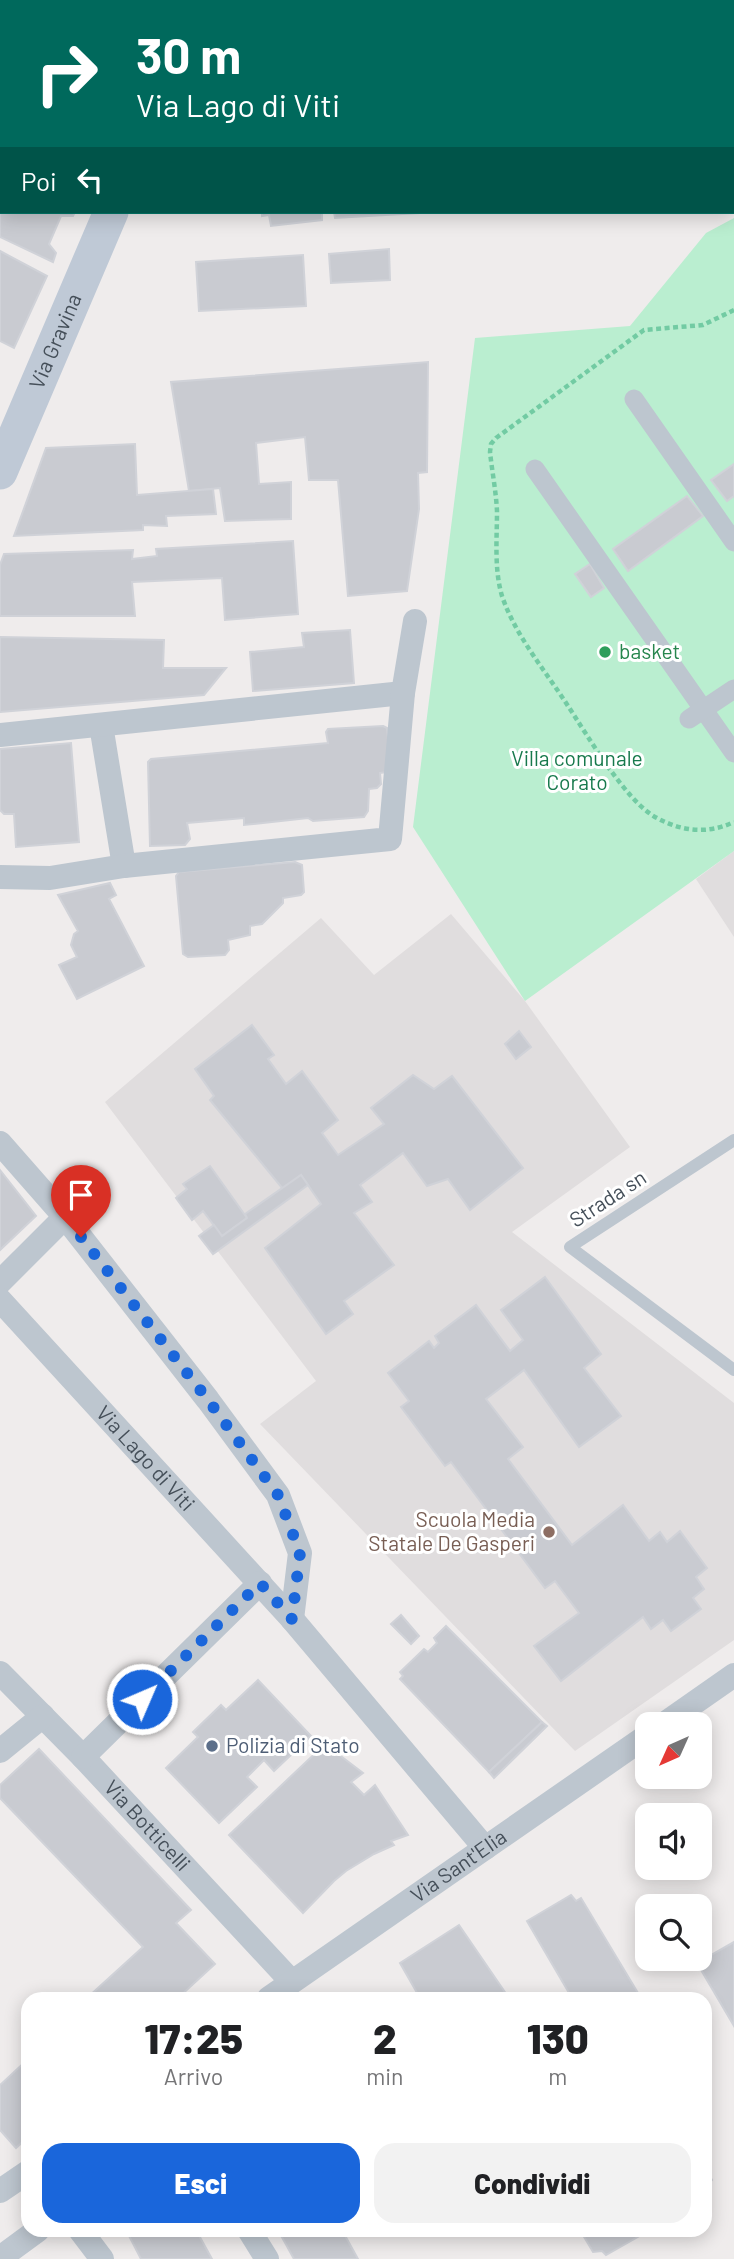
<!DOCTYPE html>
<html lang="it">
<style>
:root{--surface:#fff;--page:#f2f2f2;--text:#202124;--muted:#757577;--accent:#1a66db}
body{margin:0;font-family:Barlow,sans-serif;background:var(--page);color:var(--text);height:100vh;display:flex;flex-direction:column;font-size:26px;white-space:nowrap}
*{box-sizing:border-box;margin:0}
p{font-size:23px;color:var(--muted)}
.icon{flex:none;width:38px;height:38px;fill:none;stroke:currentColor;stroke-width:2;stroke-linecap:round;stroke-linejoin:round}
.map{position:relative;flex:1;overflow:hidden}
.panel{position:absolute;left:21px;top:1992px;width:691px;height:245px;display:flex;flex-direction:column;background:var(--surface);border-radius:21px;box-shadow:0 4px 18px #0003}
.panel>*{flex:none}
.top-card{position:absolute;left:0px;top:0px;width:735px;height:214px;box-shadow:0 4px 18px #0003;background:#00695c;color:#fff;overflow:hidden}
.needle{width:46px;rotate:225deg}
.tools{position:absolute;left:635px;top:1712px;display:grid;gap:14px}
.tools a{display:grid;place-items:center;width:77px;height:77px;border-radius:14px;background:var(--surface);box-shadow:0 4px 18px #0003;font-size:35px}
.pin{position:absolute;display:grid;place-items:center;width:60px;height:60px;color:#fff;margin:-72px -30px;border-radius:50% 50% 50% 0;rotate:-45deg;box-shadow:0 0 7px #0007}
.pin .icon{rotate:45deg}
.me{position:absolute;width:77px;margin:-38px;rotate:45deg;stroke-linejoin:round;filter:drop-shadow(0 0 5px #0008)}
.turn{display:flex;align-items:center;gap:24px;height:147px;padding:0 21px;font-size:32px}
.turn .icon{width:91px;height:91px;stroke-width:2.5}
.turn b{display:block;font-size:49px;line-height:60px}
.then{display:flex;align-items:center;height:66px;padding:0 21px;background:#0003;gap:14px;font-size:26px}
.eta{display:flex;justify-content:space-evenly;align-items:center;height:119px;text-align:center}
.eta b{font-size:42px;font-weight:800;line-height:49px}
.cta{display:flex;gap:14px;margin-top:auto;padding:14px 21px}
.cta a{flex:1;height:80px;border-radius:21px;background:var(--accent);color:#fff;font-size:28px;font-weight:800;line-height:80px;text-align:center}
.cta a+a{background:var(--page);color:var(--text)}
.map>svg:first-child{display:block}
</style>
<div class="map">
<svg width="734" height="2259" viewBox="0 0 734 2259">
<rect width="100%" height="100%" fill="#efecec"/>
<g fill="#e0ddde">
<polygon points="734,851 734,937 696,879"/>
<polygon points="451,914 525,1001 630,1147 512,1232 734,1403 734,1640 575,1751 260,1424 316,1381 105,1102 321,918 374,975"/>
</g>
<polygon fill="#baeed0" points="734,218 734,851 525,1001 413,827 475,338 630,326 706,233"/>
<g fill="#c9cbd1" stroke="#d0d2d8" stroke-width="2">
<rect x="444" y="0" width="71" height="2"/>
<rect x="0" y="12" width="2" height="64"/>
<rect x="0" y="101" width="2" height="57"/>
<polygon points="0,179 2,212 75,212 73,216 61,216 49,244 56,253 53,262 0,237"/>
<polygon points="262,212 322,212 322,220 271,226 269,215 262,216"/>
<polygon points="334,212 437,212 335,218"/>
<polygon points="389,249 390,280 331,283 329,254"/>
<polygon points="0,251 47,276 14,348 0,341"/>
<polygon points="303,255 306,306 199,311 196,262"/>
<polygon points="428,362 427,472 418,473 419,509 407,591 348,596 338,480 309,480 305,437 256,443 259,484 291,482 291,519 225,521 220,488 189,491 171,382"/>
<polygon points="135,444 137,495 213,489 216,514 166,516 167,526 143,525 143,530 14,536 46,448"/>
<polygon points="734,464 734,496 727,501 711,480"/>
<polygon points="687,496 703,516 628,571 613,549"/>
<polygon points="293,541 298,614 225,620 222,578 132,582 135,616 0,616 0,565 4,554 133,550 132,559 157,556 156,549"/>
<polygon points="590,564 604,588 591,597 575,574"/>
<polygon points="350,630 354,683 253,691 250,652 304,647 302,633"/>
<polygon points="0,637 164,640 163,668 226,668 204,695 0,712"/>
<polygon points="383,726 387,728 391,767 386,772 380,773 381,784 377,788 369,789 368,811 364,817 313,821 308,818 244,825 244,818 187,823 190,839 185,845 150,846 148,762 151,759 328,743 326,732 328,729"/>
<polygon points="71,743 79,842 16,847 14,814 4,814 0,810 0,749"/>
<polygon points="295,862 302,865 304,892 301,895 283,898 283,903 262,924 250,926 250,935 228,940 229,950 225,955 188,957 183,954 176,876 179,872"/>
<polygon points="110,883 116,895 109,899 144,966 77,999 59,965 77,957 71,945 74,934 78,931 58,895"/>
<polygon points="252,1025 274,1055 268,1059 286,1084 302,1071 338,1120 322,1133 338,1155 384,1124 371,1108 413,1075 434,1089 452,1076 523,1168 470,1210 448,1179 427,1186 403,1153 360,1185 372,1202 354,1213 394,1265 344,1301 353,1314 326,1334 265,1248 321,1204 301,1175 283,1189 210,1100 214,1096 195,1069"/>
<polygon points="519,1031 531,1047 516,1059 505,1044"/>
<polygon points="210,1166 247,1218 222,1236 203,1211 192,1220 176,1198 187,1189 183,1184"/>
<polygon points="0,1170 36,1216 0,1250"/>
<polygon points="301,1175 308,1185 213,1254 199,1236 214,1225 222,1236 247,1218 245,1214"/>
<polygon points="545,1277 601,1354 584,1368 621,1416 579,1447 524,1370 486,1399 523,1447 508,1459 572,1545 623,1505 649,1541 660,1532 667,1542 680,1531 707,1568 696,1577 704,1589 693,1598 701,1609 671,1631 663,1620 651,1629 643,1617 561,1681 534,1646 579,1613 555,1581 545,1588 451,1462 445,1466 401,1407 409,1401 388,1373 429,1341 434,1348 439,1343 435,1336 476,1305 510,1351 523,1340 501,1310"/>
<polygon points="401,1615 419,1636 411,1644 391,1624"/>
<polygon points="446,1626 542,1722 489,1772 400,1679 403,1676 400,1672 424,1649 428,1652 437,1643 434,1638"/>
<polygon points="258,1680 311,1736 274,1771 264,1760 247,1777 257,1787 219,1823 166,1768 198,1737 193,1732 221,1705 226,1710"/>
<polygon points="542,1722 547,1726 494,1778 489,1772"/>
<polygon points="325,1744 363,1773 351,1782 364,1795 375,1785 408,1835 391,1841 394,1845 374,1854 346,1871 334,1881 303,1913 229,1835"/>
<polygon points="39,1749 191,1910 176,1923 215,1964 178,1998 88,1997 143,1947 0,1798 0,1785"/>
<polygon points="571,1895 576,1901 581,1898 641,1998 572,1998 527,1921"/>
<polygon points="459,1925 509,1998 420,1998 400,1963"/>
<polygon points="734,1942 734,2026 697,1963"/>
<polygon points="28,2059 28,2137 16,2148 0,2130 0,2085"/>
<polygon points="705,2161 708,2161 706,2170 712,2180 706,2188 710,2195 705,2197"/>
<polygon points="126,2230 196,2230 212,2259 141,2259"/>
<polygon points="278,2230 342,2230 358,2259 294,2259"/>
<polygon points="580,2230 650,2230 606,2255 602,2251 593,2252"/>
</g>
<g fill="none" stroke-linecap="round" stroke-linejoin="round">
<path stroke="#72cba3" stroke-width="4.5" stroke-dasharray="5 3.5" stroke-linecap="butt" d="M 734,310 L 703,325 L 644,330 L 496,438 L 491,444 L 490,452 C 492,471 496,491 497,511 C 497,539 494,569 502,596 C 516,637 545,670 568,706 C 588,736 626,802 657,818 C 683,832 708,834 734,822"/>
<polyline stroke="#bdc6cf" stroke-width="12" points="734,1140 570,1247 734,1370"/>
<g stroke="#bdc6cf" stroke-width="19">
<polyline points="634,399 734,542"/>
<polyline points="535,469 734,753"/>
<polyline points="689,719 734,689"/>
</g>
<g stroke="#bdc6cf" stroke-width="24">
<polyline points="101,725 124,866"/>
<polyline points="0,735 403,693"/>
<polyline points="0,877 50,878 124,866 390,839 403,693 415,621"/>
<polyline points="0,1143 65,1217 208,1400 278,1495 300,1553 292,1619"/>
<polyline points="0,1282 65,1217"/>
<path id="s1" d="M 0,1300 L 292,1619 L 485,1848"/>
<path id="s2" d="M 0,1673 L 83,1757 L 291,1981"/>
<polyline points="664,1724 734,1675"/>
<polyline points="0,1751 43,1716"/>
<polyline points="83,1757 260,1583"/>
<path id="s3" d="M 269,1998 L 648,1735"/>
<polyline points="0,2191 28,2172"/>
<polyline points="80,2230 102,2259"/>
<polyline points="249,2230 267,2259"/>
<polyline points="0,2258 38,2230"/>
</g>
<g stroke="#bfc9d6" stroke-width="35">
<polyline points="205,2 206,0"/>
<path id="s4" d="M 0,472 L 111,212"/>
</g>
</g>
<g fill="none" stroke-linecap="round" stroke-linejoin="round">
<polyline stroke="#1a66db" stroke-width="12" stroke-dasharray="0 21.6" points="81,1237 208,1400 278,1495 300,1553 292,1619 260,1583 142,1699"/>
</g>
<circle fill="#2e9e5b" stroke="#fff" stroke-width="2.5" cx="605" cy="652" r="7"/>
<circle fill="#8d6e63" stroke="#fff" stroke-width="2.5" cx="549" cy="1532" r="7"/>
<circle fill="#5c6f8a" stroke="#fff" stroke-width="2.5" cx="212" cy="1746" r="7"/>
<g text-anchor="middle" stroke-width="6" stroke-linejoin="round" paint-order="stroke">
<g font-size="21" fill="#454f59" stroke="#fff">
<text dy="7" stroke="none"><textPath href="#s4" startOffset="142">Via Gravina</textPath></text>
<text transform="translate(608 1199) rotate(-33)" y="7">Strada sn</text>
<text dy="7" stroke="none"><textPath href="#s1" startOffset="215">Via Lago di Viti</textPath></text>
<text dy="7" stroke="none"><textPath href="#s2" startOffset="212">Via Botticelli</textPath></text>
<text dy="7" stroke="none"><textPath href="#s3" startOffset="231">Via Sant'Elia</textPath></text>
</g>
<g font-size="21" fill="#27864d" stroke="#fff" text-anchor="start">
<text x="619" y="659">basket</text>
</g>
<g font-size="21" fill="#17794c" stroke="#fff">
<text x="577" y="766">Villa comunale<tspan x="577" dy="24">Corato</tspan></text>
</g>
<g font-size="21" fill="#785e54" stroke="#fff" text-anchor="end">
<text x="535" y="1527">Scuola Media<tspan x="535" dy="24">Statale De Gasperi</tspan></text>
</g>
<g font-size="21" fill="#4e5e75" stroke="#fff" text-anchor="start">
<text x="226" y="1753">Polizia di Stato</text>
</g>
</g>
</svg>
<div class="tools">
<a><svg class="needle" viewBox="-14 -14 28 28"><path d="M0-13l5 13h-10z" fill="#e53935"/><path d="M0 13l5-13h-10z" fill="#757577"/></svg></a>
<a><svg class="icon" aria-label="sound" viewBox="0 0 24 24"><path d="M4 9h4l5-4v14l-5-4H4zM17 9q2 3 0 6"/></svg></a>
<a><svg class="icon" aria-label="search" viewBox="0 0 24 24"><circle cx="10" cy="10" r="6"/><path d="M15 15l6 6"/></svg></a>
</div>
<div class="pin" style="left:81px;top:1237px;background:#d93025"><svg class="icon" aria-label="arrive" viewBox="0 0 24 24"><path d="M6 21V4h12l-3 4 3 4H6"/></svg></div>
<svg class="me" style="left:142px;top:1699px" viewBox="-20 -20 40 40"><circle r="17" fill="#1a66db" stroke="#fff" stroke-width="3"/><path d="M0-11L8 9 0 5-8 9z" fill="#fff"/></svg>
<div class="top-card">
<div class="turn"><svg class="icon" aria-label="right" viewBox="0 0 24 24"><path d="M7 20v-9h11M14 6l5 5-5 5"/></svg><div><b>30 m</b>Via Lago di Viti</div></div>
<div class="then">Poi<svg class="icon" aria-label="left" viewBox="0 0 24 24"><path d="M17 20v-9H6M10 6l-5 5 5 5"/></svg></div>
</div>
<section class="panel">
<div class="eta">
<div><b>17:25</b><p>Arrivo</p></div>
<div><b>2</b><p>min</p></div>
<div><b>130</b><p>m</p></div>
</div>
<div class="cta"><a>Esci</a><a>Condividi</a></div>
</section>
</div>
